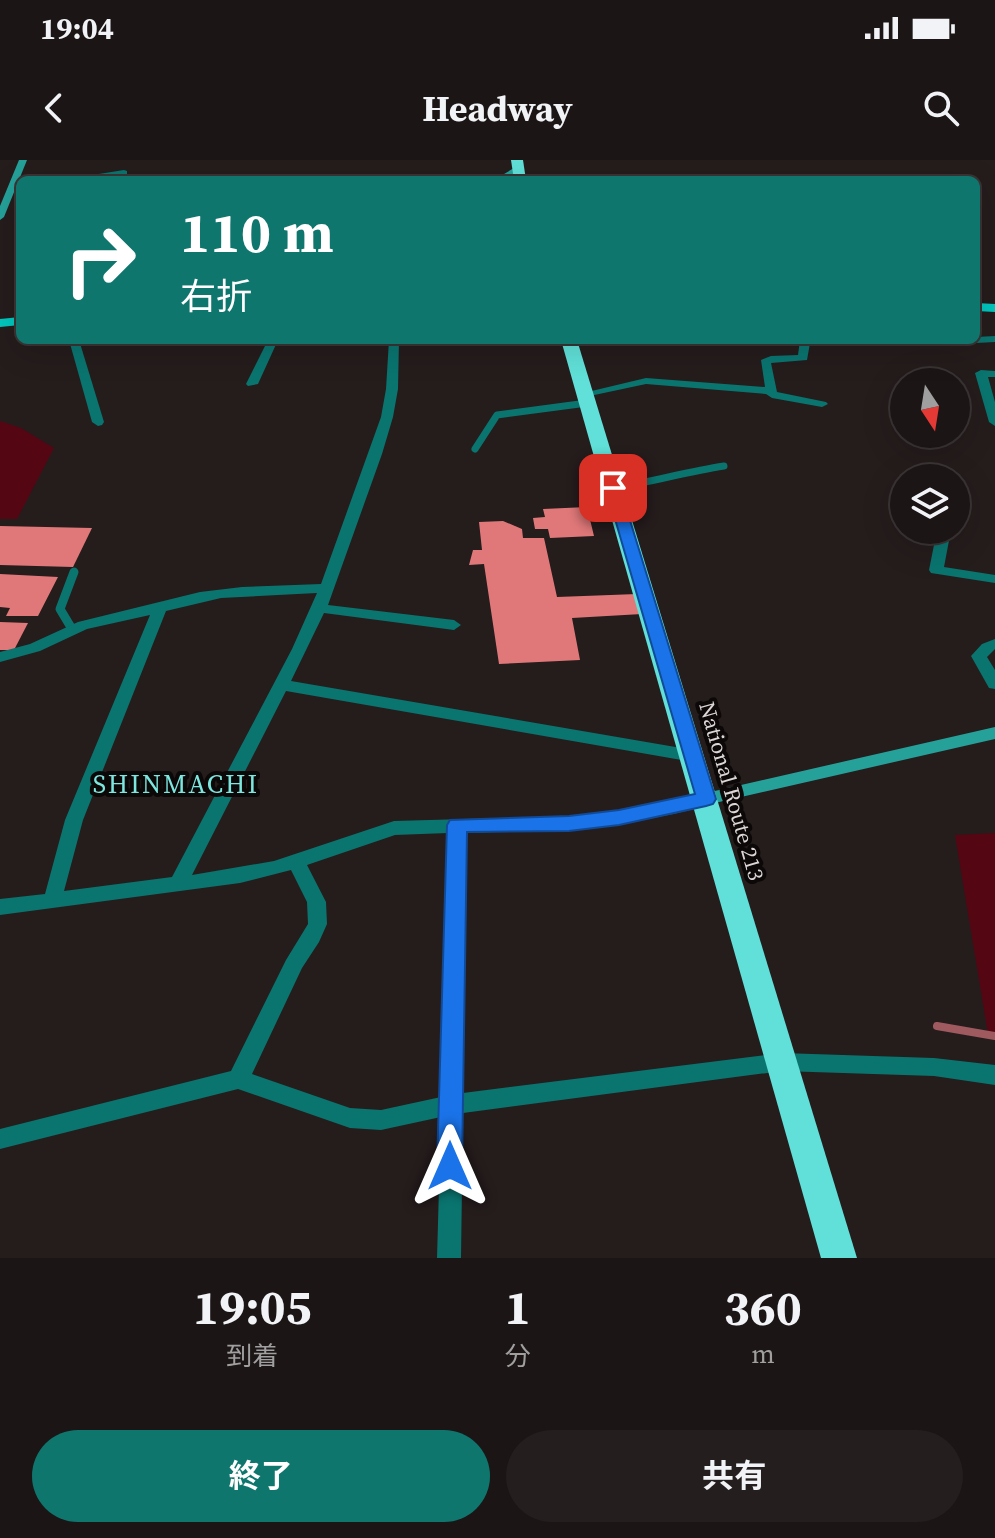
<!DOCTYPE html>
<html lang="ja">
<meta charset="utf-8">
<style>
:root{--surface:#1c1515;--page:#251e1e;--text:#f1f3f6;--muted:#a09fa0;--line:#3a3434;--accent:#0f766e}
body{margin:0;font-family:"Source Serif 4","Noto Sans JP",serif;background:var(--page);color:var(--text);height:100vh;display:flex;flex-direction:column;font-size:30px;white-space:nowrap}
*{box-sizing:border-box;margin:0}
p{font-size:26px;color:var(--muted)}
.icon{flex:none;width:44px;height:44px;fill:none;stroke:currentColor;stroke-width:2;stroke-linecap:round;stroke-linejoin:round}
.map{position:relative;height:1098px;overflow:hidden}
.panel{display:flex;flex-direction:column;background:var(--surface);flex:1}
.panel>*{flex:none}
.top-card{position:absolute;left:16px;top:16px;width:964px;height:168px;border-radius:12px;box-shadow:0 8px 32px #0002,0 0 0 2px var(--line);background:#0f766e;color:#fff;overflow:hidden}
.needle{width:52px;rotate:168deg}
.tools{position:absolute;left:890px;top:208px;display:grid;gap:16px}
.tools a{display:grid;place-items:center;width:80px;height:80px;border-radius:50%;background:var(--surface);box-shadow:0 8px 32px #0002,0 0 0 2px var(--line);font-size:40px}
.pin{position:absolute;display:grid;place-items:center;width:68px;height:68px;color:#fff;margin:-34px;border-radius:16px;box-shadow:0 4px 12px #0006}
.me{position:absolute;width:88px;margin:-44px;rotate:0deg;stroke-linejoin:round;filter:drop-shadow(0 0 6px #0008)}
.turn{display:flex;align-items:center;gap:28px;height:168px;padding:0 32px;font-size:36px}
.turn .icon{width:104px;height:104px;stroke-width:2.5}
.turn b{display:block;font-size:56px;line-height:68px}
.eta{display:flex;justify-content:space-evenly;align-items:center;height:136px;text-align:center}
.eta b{font-size:48px;font-weight:700;line-height:56px}
.primary-button{display:flex;gap:16px;margin-top:auto;padding:16px 32px}
.primary-button a{flex:1;height:92px;border-radius:48px;background:var(--accent);color:#fff;font-size:32px;font-weight:700;line-height:92px;text-align:center}
.primary-button a+a{background:var(--page);color:var(--text)}
.status{display:flex;justify-content:space-between;align-items:center;height:56px;padding:0 40px;background:var(--surface);direction:ltr}
.status svg{height:22px;fill:currentColor}
header{display:flex;justify-content:space-between;align-items:center;height:104px;padding:0 32px;background:var(--surface);font-size:36px;font-weight:700}
.map>svg:first-child{display:block}
</style>
<div class="status"><b>19:04</b><svg viewBox="0 0 49 12"><path d="M0 12V9h3v3zM5 12V6h3v6zM10 12V3h3v9zM15 12V0h3v12zM26 1h20v11H26zM47 4h2v5h-2z"/></svg></div>
<header><svg class="icon" aria-label="back" viewBox="0 0 24 24"><path d="M15 5l-7 7 7 7"/></svg>Headway<svg class="icon" aria-label="search" viewBox="0 0 24 24"><circle cx="10" cy="10" r="6"/><path d="M15 15l6 6"/></svg></header>
<div class="map">
<svg width="995" height="1098" viewBox="0 0 995 1098">
<rect width="100%" height="100%" fill="#251c1c"/>
<g fill="#550613">
<polygon points="0,261 21,268 54,288 17,359 0,359"/>
<polygon points="995,673 995,875 988,874 955,675"/>
</g>
<g fill="none" stroke-linecap="round" stroke-linejoin="round">
<polyline stroke="#9f5a60" stroke-width="8" points="937,866 995,876"/>
</g>
<g fill="#e07879">
<polygon points="587,347 594,376 550,378 548,369 535,369 533,358 545,357 543,349"/>
<polygon points="503,361 522,369 523,378 544,378 557,437 637,434 642,454 572,458 580,500 499,504 484,404 469,405 473,390 482,390 479,362"/>
<polygon points="0,366 92,368 73,407 0,405"/>
<polygon points="0,414 58,417 38,456 6,456 10,448 0,447"/>
<polygon points="0,462 28,463 14,490 0,490"/>
</g>
<g fill="none" stroke-linecap="round" stroke-linejoin="round">
<g stroke="#0a746f" stroke-width="7">
<polyline points="475,289 497,255 587,243"/>
<path d="M 613,328 C 651,322 686,312 724,306"/>
</g>
<polyline stroke="#0a746f" stroke-width="9" points="72,469 60,449 74,412"/>
<g fill="#0a746f" fill-rule="evenodd">
<polygon points="124,10 127,11 127,15 86,20 61,20"/>
<polygon points="995,176 995,182 976,183 810,183 807,200 771,203 777,232 826,242 828,244 822,247 772,238 766,234 646,224 585,237 579,234 646,218 765,227 761,200 771,196 798,195 800,180 976,180 976,177"/>
<polygon points="69,180 79,180 104,262 102,265 98,266 92,262"/>
<polygon points="268,180 278,180 258,224 248,226 246,224"/>
<path d="M 389,180 L 399,180 L 398,229 L 393,257 L 382,294 L 328,445 L 454,460 L 461,465 L 454,470 L 324,453 L 291,521 L 693,590 L 701,596 L 693,602 L 286,531 L 192,715 L 274,701 L 394,661 L 569,656 L 619,650 L 706,633 L 712,634 L 715,639 L 712,644 C 632,668 549,670 466,673 L 463,933 L 782,893 L 934,898 L 995,905 L 995,925 L 934,916 L 782,911 L 463,953 L 461,1098 L 437,1098 L 441,957 L 381,970 L 350,968 L 238,929 L 0,989 L 0,969 L 231,911 L 286,800 L 308,764 L 307,742 L 291,710 L 240,723 L 0,755 L 0,739 L 45,734 L 65,660 L 150,455 L 87,469 L 40,491 L 0,502 L 0,492 L 30,484 L 78,462 L 200,432 L 242,427 L 321,424 L 381,257 L 386,229 ZM 317,433 L 292,489 L 172,717 L 64,731 L 83,660 L 166,451 L 221,438 ZM 448,673 L 441,937 L 381,950 L 350,948 L 252,914 L 302,808 L 319,782 L 327,764 L 326,742 L 307,705 L 395,675 Z"/>
<polygon points="981,210 995,211 995,217 988,217 995,242 995,266 989,262 975,213"/>
<polygon points="937,370 951,370 944,407 995,415 995,423 931,413 929,410"/>
<polygon points="995,479 995,489 987,497 995,510 995,529 989,528 971,496 982,484"/>
</g>
<g fill="#25a19a" fill-rule="evenodd">
<polygon points="19,0 27,0 4,57 0,60 0,46"/>
<polygon points="514,8 521,10 504,20 494,20"/>
<polygon points="995,567 995,579 706,645 700,644 697,639 700,634 706,633"/>
</g>
<g fill="#00c6bd" fill-rule="evenodd">
<polygon points="976,143 995,144 995,152 976,151"/>
<polygon points="20,157 20,165 0,167 0,159"/>
</g>
<g fill="#60e0d8" fill-rule="evenodd">
<polygon points="511,0 523,0 526,20 514,20"/>
<polygon points="561,180 577,180 857,1098 821,1098"/>
</g>
</g>
<polygon fill="#1a73e8" stroke="#114b97" stroke-width="2" points="613,324 620,328 716,639 713,644 706,646 619,665 569,671 467,672 462,1006 459,1015 450,1019 441,1015 437,1006 447,665 450,660 569,656 619,650 695,634 606,328"/>
<g text-anchor="middle" stroke-width="8" stroke-linejoin="round" paint-order="stroke">
<g font-size="22" fill="#ddd6d6" stroke="#0c0808">
<text transform="translate(732 631) rotate(74)" y="8">National Route 213</text>
</g>
<g font-size="26" letter-spacing="2" fill="#7ce7df" stroke="#0c0808">
<text x="176" y="633">SHINMACHI</text>
</g>
</g>
</svg>
<div class="tools">
<a><svg class="needle" viewBox="-14 -14 28 28"><path d="M0-13l5 13h-10z" fill="#e53935"/><path d="M0 13l5-13h-10z" fill="#a09fa0"/></svg></a>
<a><svg class="icon" aria-label="layers" viewBox="0 0 24 24"><path d="M12 4l9 5-9 5-9-5zM3 14l9 5 9-5"/></svg></a>
</div>
<div class="pin" style="left:613px;top:328px;background:#d93025"><svg class="icon" aria-label="arrive" viewBox="0 0 24 24"><path d="M6 21V4h12l-3 4 3 4H6"/></svg></div>
<svg class="me" style="left:450px;top:1006px" viewBox="-20 -20 40 40"><path d="M0-17L14 15 0 8-14 15z" fill="#1a73e8" stroke="#fff" stroke-width="4"/></svg>
<div class="top-card">
<div class="turn"><svg class="icon" aria-label="right" viewBox="0 0 24 24"><path d="M7 20v-9h11M14 6l5 5-5 5"/></svg><div><b>110 m</b>右折</div></div>
</div>
</div>
<section class="panel">
<div class="eta">
<div><b>19:05</b><p>到着</p></div>
<div><b>1</b><p>分</p></div>
<div><b>360</b><p>m</p></div>
</div>
<div class="primary-button"><a>終了</a><a>共有</a></div>
</section>
